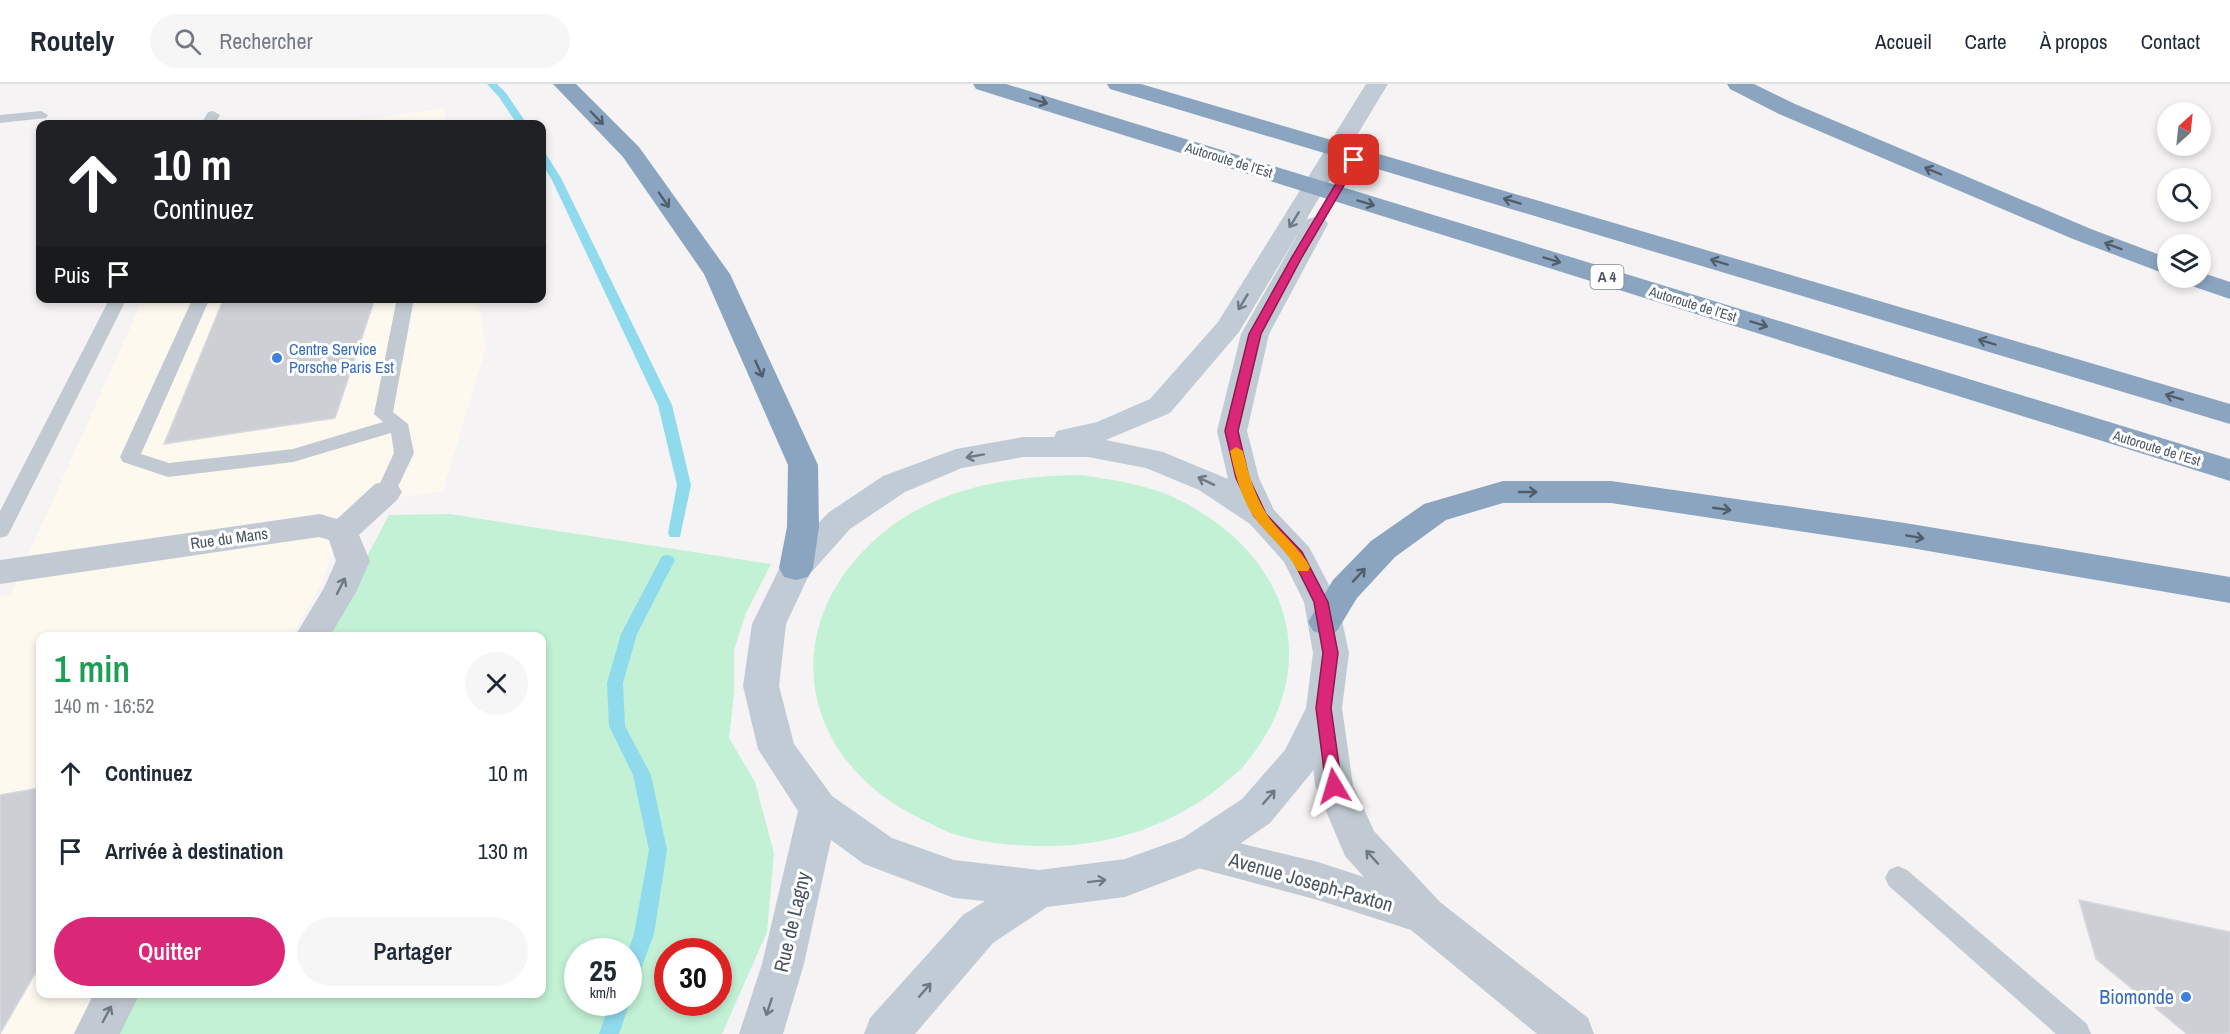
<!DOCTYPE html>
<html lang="fr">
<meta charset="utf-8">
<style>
:root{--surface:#fff;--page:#f6f6f7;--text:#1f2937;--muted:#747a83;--line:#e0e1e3;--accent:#db2777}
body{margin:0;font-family:"Archivo Narrow",sans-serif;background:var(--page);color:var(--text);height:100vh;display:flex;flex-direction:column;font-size:22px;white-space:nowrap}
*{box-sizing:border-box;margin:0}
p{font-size:20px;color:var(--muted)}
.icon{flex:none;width:33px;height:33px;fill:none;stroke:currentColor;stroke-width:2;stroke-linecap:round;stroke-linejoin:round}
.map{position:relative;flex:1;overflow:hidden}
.details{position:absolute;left:36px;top:548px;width:510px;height:366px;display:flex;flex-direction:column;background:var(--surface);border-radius:12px;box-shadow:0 3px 9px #0003}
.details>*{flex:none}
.banner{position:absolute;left:36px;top:36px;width:510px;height:183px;border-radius:12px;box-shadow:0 3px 9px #0003;background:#202124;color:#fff;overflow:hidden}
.needle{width:39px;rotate:27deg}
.fabs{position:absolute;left:2157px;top:18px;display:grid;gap:12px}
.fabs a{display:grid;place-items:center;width:54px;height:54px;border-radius:50%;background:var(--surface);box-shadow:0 3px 9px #0003;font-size:30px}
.speed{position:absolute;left:564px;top:854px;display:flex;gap:12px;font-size:30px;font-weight:700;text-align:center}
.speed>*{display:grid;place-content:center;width:78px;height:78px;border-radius:50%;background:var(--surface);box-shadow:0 3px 9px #0003;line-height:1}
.speed small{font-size:15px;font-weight:400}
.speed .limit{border:9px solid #d22;background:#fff;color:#111}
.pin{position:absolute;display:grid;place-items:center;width:51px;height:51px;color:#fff;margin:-26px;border-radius:12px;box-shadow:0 3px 9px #0006}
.me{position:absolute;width:66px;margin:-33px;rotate:353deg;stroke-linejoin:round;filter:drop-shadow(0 0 4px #0008)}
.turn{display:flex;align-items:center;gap:21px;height:126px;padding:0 18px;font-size:27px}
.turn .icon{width:78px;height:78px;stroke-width:2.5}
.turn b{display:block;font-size:42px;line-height:51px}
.then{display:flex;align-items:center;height:57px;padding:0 18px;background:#0003;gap:12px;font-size:22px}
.round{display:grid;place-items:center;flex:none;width:63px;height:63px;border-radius:32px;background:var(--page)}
.overview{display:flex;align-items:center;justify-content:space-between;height:102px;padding:0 18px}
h1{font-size:36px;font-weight:600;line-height:45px;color:#1e9e55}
.primary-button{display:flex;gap:12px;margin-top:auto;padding:12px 18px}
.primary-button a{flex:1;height:69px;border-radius:36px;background:var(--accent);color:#fff;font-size:24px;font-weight:600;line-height:69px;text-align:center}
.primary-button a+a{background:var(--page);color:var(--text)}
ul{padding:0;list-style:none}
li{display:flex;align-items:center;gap:18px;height:78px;padding:0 18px}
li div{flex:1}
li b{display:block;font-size:22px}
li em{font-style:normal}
header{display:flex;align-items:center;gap:36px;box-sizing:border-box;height:84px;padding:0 30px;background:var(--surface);border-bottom:2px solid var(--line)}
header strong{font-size:28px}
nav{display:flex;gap:33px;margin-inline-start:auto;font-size:21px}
.search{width:420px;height:54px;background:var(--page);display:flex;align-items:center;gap:15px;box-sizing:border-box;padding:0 21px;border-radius:33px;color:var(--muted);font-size:22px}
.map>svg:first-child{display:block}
</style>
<header>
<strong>Routely</strong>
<div class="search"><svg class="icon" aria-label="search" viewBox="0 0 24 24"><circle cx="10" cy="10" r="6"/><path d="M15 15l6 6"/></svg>Rechercher</div>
<nav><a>Accueil</a><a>Carte</a><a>À propos</a><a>Contact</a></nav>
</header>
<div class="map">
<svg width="2230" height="950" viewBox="0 0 2230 950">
<rect width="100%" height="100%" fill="#f5f3f3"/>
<g fill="#fdf9ef">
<polygon points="444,25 447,40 321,40"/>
<polygon points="143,215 478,215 486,263 443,407 352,420 320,502 292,552 40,552 40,909 95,909 72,950 0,950 0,512 11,510"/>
</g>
<g fill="#c3f1d5" fill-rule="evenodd">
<path d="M 1080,391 C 1113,396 1147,400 1177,415 C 1288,469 1327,580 1246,679 C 1239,688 1229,695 1221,702 C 1174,740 1114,761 1053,762 C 1020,762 985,760 954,750 C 943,747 933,740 923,736 C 794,675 774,533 889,444 C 944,402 1013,392 1080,391 Z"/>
<path d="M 449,430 L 771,480 L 746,529 L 734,566 L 734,609 L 729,654 L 755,698 L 774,769 L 767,848 L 722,950 L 114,950 L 136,909 L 542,909 L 542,552 L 325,552 L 389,431 ZM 578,867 L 628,867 L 628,918 L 578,918 ZM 668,867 L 718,867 L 718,918 L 668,918 Z"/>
</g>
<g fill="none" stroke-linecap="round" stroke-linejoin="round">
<g fill="#90daee" fill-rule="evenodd">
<polygon points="487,0 497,0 506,9 527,40 517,40 499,13"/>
<polygon points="542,69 546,70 561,94 672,321 691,401 680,453 670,453 668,449 677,401 658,321 551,94 542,80"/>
<polygon points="667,471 672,472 675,476 637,550 623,599 625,642 651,691 667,766 654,850 635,901 628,903 628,867 634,850 649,766 633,691 609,642 607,599 621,550 662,472"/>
<polygon points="628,915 630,918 619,950 599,950 610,918 628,918"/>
</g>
</g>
<g fill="#cdcfd5" stroke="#d7d9de" stroke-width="1.5">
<polygon points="224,214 375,214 335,334 164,360"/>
<polygon points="40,704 40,881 0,950 0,711"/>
<polygon points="2079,816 2230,848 2230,950 2187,950 2096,875"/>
</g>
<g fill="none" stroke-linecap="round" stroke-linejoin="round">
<g fill="#c1cad2" fill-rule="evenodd">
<polygon points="41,27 48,31 46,34 0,39 0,31"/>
<polygon points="213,27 220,31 215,40 201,40 208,28"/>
<polygon points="110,214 127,214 10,447 7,452 0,454 0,427"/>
<polygon points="193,214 210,214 141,370 169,379 293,365 383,338 374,330 397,214 414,214 393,328 408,340 414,369 393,413 386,415 379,413 376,408 394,369 391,349 293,378 168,393 123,378 120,373"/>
<polygon points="1898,782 1907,786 2087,940 2091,950 2056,950 1889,802 1885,794 1889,786"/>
</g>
<g fill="#c1cad2" fill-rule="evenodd">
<polygon points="386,397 397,400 402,408 397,416 359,451 370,477 356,508 330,552 295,552 324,504 336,477 329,456 319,453 0,500 0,476 320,430 337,435 375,400"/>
<polygon points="1324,609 1337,613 1342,624 1353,701 1374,747 1440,818 1588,934 1594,950 1537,950 1411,846 1318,816 1183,780 1177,767 1183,754 1197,749 1318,778 1364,793 1345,772 1315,701 1306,624 1311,613"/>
<polygon points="94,909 140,909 120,950 74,950"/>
</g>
<path fill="#c1cbd6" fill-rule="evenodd" d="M 1366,0 L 1388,0 L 1304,139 L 1307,135 L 1316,133 L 1325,135 L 1328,140 L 1269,250 L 1247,347 L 1259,394 L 1274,426 L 1309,463 L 1338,518 L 1349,569 L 1342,624 L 1312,688 L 1270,739 L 1211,780 L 1125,813 L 1047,823 L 993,859 L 915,950 L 864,950 L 870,934 L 963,831 L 985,817 L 954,814 L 864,780 L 831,756 L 804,880 L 783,950 L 739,950 L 762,880 L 798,727 L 758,665 L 743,602 L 752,540 L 784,475 L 828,429 L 883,392 L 956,365 L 1023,353 L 1054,353 L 1057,347 L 1097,338 L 1150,315 L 1218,238 ZM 1302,143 L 1241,250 L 1217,347 L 1228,395 L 1163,368 L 1106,356 L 1170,329 L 1239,248 ZM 1023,373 L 1088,373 L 1146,384 L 1199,406 L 1250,440 L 1284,478 L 1304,518 L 1313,569 L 1306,624 L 1285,666 L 1242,715 L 1183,754 L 1125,775 L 1039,786 L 954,776 L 892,754 L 832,712 L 794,660 L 779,602 L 786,540 L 809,491 L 850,445 L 905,408 L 962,384 Z"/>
<g fill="#8ba5c1" fill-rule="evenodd">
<polygon points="553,0 576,0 639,63 730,190 818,381 819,443 813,484 808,493 796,496 784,493 779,484 787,443 788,381 704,190 623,73"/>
<polygon points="973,0 1006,0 2230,375 2230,397 976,5"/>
<polygon points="1107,0 1141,0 2230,320 2230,340 1110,5"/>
<polygon points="1727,0 1754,0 1795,20 2091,145 2168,174 2168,191 2073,155 1779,30 1730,5"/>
<polygon points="2200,188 2230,198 2230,215 2186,200 2182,194 2200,194"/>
<polygon points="1503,397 1611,397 1905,439 2230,493 2230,519 1905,463 1611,419 1503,419 1446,436 1395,473 1357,514 1337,547 1325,551 1313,547 1308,538 1333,496 1371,457 1424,420"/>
</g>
</g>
<defs><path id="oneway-shaft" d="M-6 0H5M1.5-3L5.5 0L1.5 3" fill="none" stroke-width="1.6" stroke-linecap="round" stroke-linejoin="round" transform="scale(1.5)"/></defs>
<g stroke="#505e6b">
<use href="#oneway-shaft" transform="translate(1039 17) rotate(17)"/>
<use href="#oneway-shaft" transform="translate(597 34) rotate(46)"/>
<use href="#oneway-shaft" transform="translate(1933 87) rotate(-157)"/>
<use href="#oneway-shaft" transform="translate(664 116) rotate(55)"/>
<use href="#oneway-shaft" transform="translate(1512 117) rotate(-163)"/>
<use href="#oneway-shaft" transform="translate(1366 119) rotate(17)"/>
<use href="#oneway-shaft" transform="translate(2113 162) rotate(-159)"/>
<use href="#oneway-shaft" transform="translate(1552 176) rotate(17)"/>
<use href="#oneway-shaft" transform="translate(1719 178) rotate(-163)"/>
<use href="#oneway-shaft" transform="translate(1759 240) rotate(17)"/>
<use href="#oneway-shaft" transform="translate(1987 258) rotate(-163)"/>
<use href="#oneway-shaft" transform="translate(759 285) rotate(66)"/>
<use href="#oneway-shaft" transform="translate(2174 313) rotate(-163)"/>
<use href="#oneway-shaft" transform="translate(1528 408)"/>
<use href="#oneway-shaft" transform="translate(1722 425) rotate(8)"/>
<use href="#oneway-shaft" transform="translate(1915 453) rotate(10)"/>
<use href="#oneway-shaft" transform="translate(1359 491) rotate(-47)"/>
</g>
<g stroke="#6e7984">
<use href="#oneway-shaft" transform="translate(1294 136) rotate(122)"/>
<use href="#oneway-shaft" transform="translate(1243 218) rotate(121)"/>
<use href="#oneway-shaft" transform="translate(975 372) rotate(170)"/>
<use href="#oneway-shaft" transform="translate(1206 397) rotate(-155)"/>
<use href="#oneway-shaft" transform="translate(1269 713) rotate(-49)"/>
<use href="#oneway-shaft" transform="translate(1097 797) rotate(-7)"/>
<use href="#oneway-shaft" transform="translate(925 906) rotate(-49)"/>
<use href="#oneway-shaft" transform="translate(769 923) rotate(108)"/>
</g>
<g stroke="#6e7983">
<use href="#oneway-shaft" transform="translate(341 502) rotate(-63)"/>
<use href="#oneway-shaft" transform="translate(1372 773) rotate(-132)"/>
<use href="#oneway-shaft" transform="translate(107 930) rotate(-62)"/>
</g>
<polygon fill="#db2777" stroke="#8e194d" stroke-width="1.5" points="1354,73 1359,76 1302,173 1261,250 1238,347 1249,394 1266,430 1302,468 1328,518 1338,569 1331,624 1342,702 1340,706 1334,708 1328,706 1326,702 1316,624 1323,569 1314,518 1292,474 1254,432 1236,394 1225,347 1249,250 1292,173 1350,76"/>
<path fill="#f59e0b" d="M 1236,363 L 1243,367 C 1248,388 1254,410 1266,429 C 1278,449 1299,462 1310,483 L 1308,487 L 1298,487 C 1287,467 1271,454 1257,437 C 1242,418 1235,390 1230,367 Z"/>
<g fill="#3f7fe0" stroke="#fff" stroke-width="2">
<circle cx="277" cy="274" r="6"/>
<circle cx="2186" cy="913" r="6"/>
</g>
<g text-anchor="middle" stroke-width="6" stroke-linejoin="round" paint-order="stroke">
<g font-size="14" fill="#4a5661" stroke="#fff">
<text transform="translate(1229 76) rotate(17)" y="5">Autoroute de l’Est</text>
<text transform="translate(1693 220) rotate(17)" y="5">Autoroute de l’Est</text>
<text transform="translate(2157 364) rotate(17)" y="5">Autoroute de l’Est</text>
</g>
<rect fill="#fff" stroke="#808990" stroke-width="1.5" x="1590.5" y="181" width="33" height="24" rx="4.5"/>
<g font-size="15" font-weight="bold" fill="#4a5661">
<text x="1607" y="198">A 4</text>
</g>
<g font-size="16" fill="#366cbe" stroke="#fff" text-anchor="start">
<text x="289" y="271">Centre Service<tspan x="289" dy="18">Porsche Paris Est</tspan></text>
</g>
<g font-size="16" fill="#4a5661" stroke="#fff">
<text transform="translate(229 454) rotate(-8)" y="6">Rue du Mans</text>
</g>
<g font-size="20" fill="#4a5661" stroke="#fff">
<text transform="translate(1311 798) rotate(16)" y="7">Avenue Joseph-Paxton</text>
<text transform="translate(792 838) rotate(-77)" y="7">Rue de Lagny</text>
</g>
<g font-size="20" fill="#366cbe" stroke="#fff" text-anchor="end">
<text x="2174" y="920">Biomonde</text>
</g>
</g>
</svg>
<div class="fabs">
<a><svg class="needle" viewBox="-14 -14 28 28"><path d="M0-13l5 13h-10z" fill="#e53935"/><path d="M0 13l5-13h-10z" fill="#747a83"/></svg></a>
<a><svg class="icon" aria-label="search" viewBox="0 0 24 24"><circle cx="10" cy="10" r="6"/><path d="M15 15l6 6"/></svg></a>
<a><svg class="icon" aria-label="layers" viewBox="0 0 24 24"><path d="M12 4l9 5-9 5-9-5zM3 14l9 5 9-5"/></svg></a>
</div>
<div class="speed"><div>25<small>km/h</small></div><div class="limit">30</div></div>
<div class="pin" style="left:1354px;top:76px;background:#d93025"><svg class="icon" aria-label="arrive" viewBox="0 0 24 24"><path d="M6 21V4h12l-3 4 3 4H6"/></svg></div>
<svg class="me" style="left:1334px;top:702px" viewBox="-20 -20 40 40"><path d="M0-17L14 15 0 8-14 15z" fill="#db2777" stroke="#fff" stroke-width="4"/></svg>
<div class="banner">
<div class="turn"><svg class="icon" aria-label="ahead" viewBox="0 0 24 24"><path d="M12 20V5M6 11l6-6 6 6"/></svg><div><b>10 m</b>Continuez</div></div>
<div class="then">Puis<svg class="icon" aria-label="arrive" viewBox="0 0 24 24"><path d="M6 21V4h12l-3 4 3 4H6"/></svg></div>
</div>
<section class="details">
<div class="overview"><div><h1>1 min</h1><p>140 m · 16:52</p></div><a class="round"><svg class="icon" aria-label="close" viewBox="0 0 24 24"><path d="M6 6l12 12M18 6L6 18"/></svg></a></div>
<ul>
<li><svg class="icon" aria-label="ahead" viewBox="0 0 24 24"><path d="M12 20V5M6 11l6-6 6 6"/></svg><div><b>Continuez</b></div><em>10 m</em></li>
<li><svg class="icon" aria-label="arrive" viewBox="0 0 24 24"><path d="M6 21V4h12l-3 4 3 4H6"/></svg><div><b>Arrivée à destination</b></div><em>130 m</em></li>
</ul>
<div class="primary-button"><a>Quitter</a><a>Partager</a></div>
</section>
</div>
